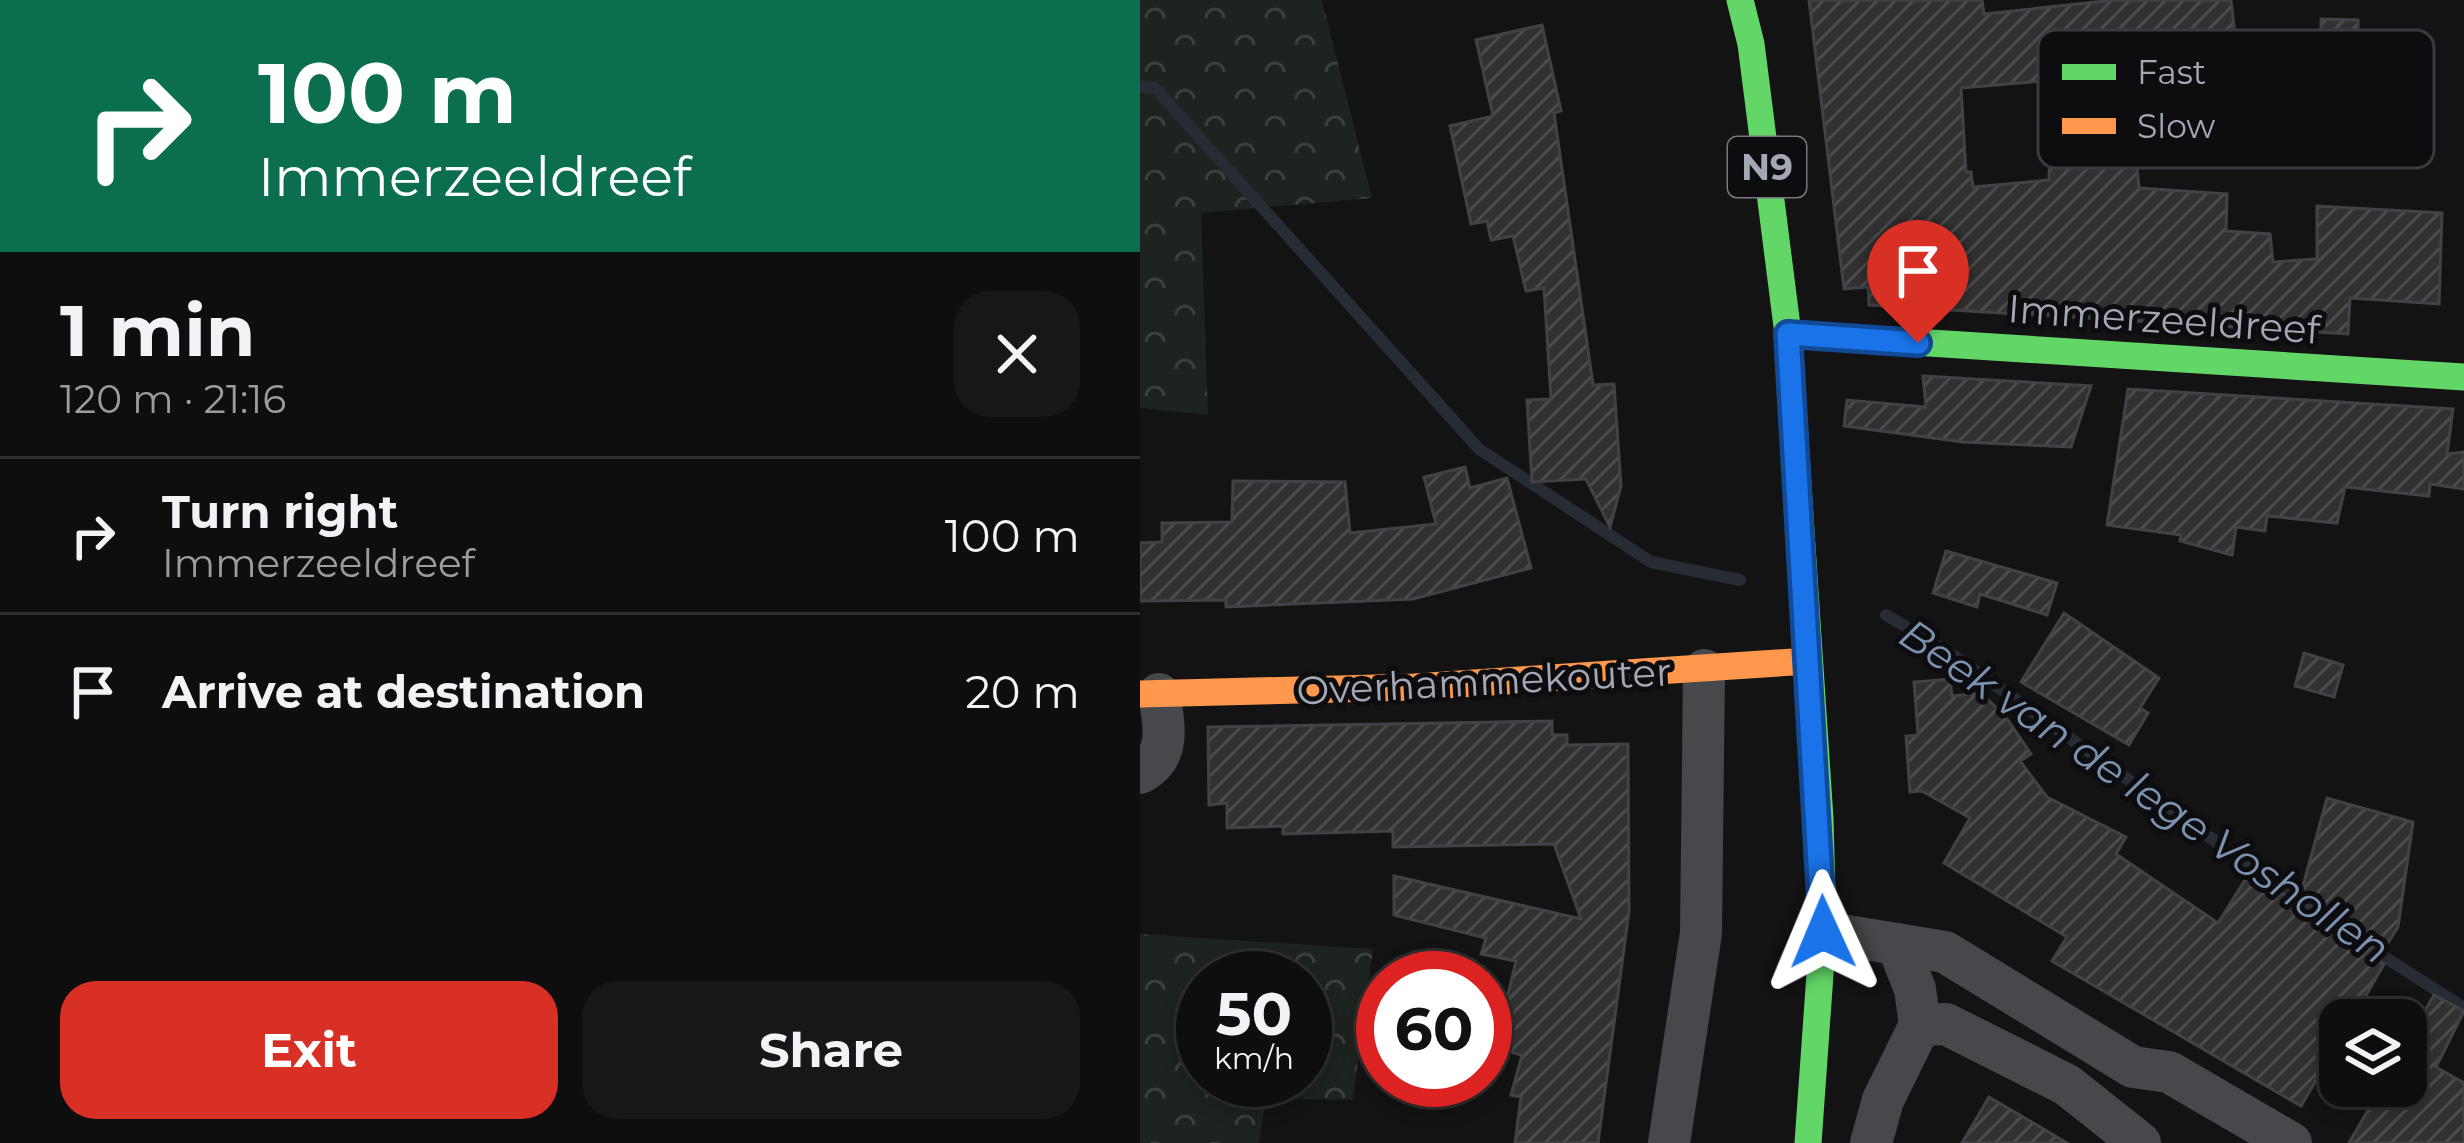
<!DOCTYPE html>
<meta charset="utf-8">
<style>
:root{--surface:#0e0e0e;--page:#171717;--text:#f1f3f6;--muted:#9b9c9e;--line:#2e2e2e;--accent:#d93025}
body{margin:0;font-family:Montserrat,sans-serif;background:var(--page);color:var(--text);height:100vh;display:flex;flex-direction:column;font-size:45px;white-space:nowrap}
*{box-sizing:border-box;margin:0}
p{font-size:39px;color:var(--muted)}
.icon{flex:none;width:66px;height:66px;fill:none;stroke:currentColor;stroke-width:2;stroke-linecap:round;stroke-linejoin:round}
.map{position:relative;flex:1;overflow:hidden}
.details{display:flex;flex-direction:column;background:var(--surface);width:1140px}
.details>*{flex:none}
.guide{background:#0b6e4f;color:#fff;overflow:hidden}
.controls{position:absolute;left:1179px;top:999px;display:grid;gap:24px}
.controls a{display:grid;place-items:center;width:108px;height:108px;border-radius:24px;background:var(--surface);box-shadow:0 6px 18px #0003,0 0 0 3px var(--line);font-size:60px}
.speed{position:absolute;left:36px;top:951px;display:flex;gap:24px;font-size:60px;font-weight:700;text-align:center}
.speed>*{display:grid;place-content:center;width:156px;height:156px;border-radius:50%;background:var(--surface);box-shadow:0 6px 18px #0003,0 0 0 3px var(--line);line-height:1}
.speed small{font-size:30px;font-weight:400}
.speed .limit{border:18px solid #d22;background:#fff;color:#111}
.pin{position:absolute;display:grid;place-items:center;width:102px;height:102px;color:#fff;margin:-123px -51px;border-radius:50% 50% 50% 0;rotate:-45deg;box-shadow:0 0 12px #0007}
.pin .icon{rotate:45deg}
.me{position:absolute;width:132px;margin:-66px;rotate:359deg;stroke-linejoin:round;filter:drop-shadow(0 0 9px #0008)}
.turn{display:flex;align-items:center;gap:42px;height:252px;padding:0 60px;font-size:54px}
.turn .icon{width:156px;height:156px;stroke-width:2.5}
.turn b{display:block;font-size:84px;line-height:102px}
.round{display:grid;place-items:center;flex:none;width:126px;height:126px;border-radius:36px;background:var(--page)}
.overview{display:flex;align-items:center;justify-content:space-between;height:204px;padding:0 60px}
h1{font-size:72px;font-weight:700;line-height:90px}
.button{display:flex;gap:24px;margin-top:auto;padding:24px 60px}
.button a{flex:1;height:138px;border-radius:36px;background:var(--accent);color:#fff;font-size:48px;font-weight:700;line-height:138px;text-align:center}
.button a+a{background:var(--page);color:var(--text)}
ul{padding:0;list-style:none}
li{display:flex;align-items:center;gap:36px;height:156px;padding:0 60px;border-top:3px solid var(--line)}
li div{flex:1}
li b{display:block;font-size:45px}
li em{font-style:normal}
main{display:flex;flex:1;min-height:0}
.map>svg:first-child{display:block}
</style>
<main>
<section class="details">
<div class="guide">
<div class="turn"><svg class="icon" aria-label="right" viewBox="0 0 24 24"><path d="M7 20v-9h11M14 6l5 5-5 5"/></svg><div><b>100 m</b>Immerzeeldreef</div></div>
</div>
<div class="overview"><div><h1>1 min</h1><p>120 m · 21:16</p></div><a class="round"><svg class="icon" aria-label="close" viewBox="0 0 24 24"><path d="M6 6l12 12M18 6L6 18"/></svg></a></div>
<ul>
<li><svg class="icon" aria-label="right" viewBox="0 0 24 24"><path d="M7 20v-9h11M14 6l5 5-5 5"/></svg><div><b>Turn right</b><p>Immerzeeldreef</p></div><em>100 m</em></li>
<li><svg class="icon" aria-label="arrive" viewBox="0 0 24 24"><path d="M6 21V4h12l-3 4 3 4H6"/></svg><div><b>Arrive at destination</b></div><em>20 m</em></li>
</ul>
<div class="button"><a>Exit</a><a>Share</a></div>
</section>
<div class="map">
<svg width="1324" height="1143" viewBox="0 0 1324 1143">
<defs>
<pattern id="forest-crowns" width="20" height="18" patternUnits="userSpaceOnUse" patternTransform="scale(3)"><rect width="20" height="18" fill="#1d231e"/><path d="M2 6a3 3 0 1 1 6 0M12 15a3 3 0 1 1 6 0" fill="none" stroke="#3b403c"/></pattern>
<pattern id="building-hatch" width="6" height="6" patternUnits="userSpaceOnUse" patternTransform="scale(3)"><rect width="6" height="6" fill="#313132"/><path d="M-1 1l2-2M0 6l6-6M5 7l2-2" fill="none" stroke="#4c4c4d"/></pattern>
</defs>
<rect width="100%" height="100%" fill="#131313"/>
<g fill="url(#forest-crowns)" fill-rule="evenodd">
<polygon points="0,0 182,0 232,198 61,213 68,415 0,408"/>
<path d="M 0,934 L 233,949 L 213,1100 L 126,1098 L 119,1143 L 0,1143 ZM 63,978 L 165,978 L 165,1080 L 63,1080 Z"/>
</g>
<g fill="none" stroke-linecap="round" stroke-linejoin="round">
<g stroke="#272c34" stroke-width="12">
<polyline points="0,87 15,88 339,449 511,562 600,580"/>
<polyline points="746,615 807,651 1172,910"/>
<polyline points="1229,947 1324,1008"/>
</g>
</g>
<g fill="url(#building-hatch)" stroke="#424246" stroke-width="3" fill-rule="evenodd">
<path d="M 669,0 L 842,0 L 844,14 L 975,0 L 1091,0 L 1097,53 L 977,65 L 978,74 L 946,77 L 952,139 L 994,139 L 999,188 L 1087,194 L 1086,231 L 1130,234 L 1133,262 L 1177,259 L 1177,206 L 1302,213 L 1299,304 L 1210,298 L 1208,334 L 729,305 L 728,287 L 704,289 ZM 902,81 L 905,114 L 911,113 L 909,180 L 833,187 L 831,172 L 826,172 L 821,88 Z"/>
<polygon points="1181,19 1218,20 1218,100 1180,97"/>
<polygon points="402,25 421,111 414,113 453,385 474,384 481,486 470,527 446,479 392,482 387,400 411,399 404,288 386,291 373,236 351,240 347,221 331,224 310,126 353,116 336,40"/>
<polygon points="783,376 951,386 931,447 823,442 704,426 707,400 786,407"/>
<polygon points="988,389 1313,409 1307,454 1324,452 1324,489 1290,484 1289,496 1205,487 1197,523 1127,516 1125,531 1096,527 1092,555 1040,541 1041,535 967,525"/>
<polygon points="325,467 330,488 367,478 391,568 273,599 86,607 86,600 0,601 0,543 22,542 22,523 92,522 93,481 205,482 210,533 296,524 284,477"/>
<polygon points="806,551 917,583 907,615 840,594 837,607 793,593"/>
<polygon points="924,613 1019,678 1000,708 1008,713 989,745 881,682"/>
<polygon points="1164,653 1203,665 1194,697 1155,686"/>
<polygon points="810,679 812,696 841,693 865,716 891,754 880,761 907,797 986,837 976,854 1078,923 1110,872 1158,904 1187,798 1273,822 1258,927 1237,960 1244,964 1212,1020 1200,1020 1200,1040 1161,1106 912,961 927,937 804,863 830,818 782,791 770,792 766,736 778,735 774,682"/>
<polygon points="412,721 412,735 427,735 427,745 488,744 489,911 458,1143 375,1143 381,1097 371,1095 382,1055 355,1048 376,961 341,954 346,938 254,915 254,876 441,919 414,844 253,847 253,831 143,834 143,826 87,828 87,803 69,805 68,727"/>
<polygon points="1294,995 1324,1011 1296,1067 1324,1083 1324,1143 1209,1143 1242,1086 1266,1086 1266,1044"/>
<polygon points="849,1097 927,1143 822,1143"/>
</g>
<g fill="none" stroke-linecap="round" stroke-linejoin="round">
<g stroke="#47484b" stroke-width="42">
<path d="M 0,773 C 32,756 24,724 19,694"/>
<polyline points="683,932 805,952 993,1067 1029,1072 1151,1143"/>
<polyline points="757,944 775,989 780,1025"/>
<polyline points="780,1025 806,1024 927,1085 1000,1143"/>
<polyline points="529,1143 561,933 564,670"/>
<polyline points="731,1143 743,1100 780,1025"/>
</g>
<g stroke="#63d668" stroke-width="27">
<polyline points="600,0 611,44 648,334 680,819 683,932 668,1143"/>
<polyline points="648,334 1324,377"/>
</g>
<polyline stroke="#ff974d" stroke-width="27" points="0,694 274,687 668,661"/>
</g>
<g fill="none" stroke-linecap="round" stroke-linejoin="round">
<g stroke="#114b97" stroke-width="30">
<polyline id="route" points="683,932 648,334 778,343"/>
</g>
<use href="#route" stroke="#1a73e8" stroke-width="21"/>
</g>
<g text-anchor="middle" stroke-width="10" stroke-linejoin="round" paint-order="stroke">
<rect fill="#0d0d0f" stroke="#777982" stroke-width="3" x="588" y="137" width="78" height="60" rx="9"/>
<g font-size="36" font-weight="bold" fill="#a4a7b4">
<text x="627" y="180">N9</text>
</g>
<g font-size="39" fill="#a4a7b4" stroke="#0d0d0f">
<text transform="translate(1024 319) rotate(4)" y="14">Immerzeeldreef</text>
<text transform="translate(344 681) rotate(-3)" y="14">Overhammekouter</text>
</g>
<g font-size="42" font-style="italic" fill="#7b92af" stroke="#0d0d0f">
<text transform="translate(1005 791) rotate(34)" y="15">Beek van de lege Voshollen</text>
</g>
</g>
<rect x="898" y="30" width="396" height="138" rx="18" fill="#0d0d0f" stroke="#3a3b41" stroke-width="3"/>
<rect x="922" y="64" width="54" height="16" fill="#63d668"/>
<rect x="922" y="118" width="54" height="16" fill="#ff974d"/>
<g font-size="33" fill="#a4a7b4">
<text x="997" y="84">Fast</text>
<text x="997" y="138">Slow</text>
</g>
</svg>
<div class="controls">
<a><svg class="icon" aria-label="layers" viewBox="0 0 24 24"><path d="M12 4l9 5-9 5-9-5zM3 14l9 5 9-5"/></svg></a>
</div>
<div class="speed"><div>50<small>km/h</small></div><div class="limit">60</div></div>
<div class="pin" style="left:778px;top:343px;background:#d93025"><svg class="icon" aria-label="arrive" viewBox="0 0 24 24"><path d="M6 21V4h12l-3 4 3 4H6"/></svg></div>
<svg class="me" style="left:683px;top:932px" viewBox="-20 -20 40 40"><path d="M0-17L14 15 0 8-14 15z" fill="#1a73e8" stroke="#fff" stroke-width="4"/></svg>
</div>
</main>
